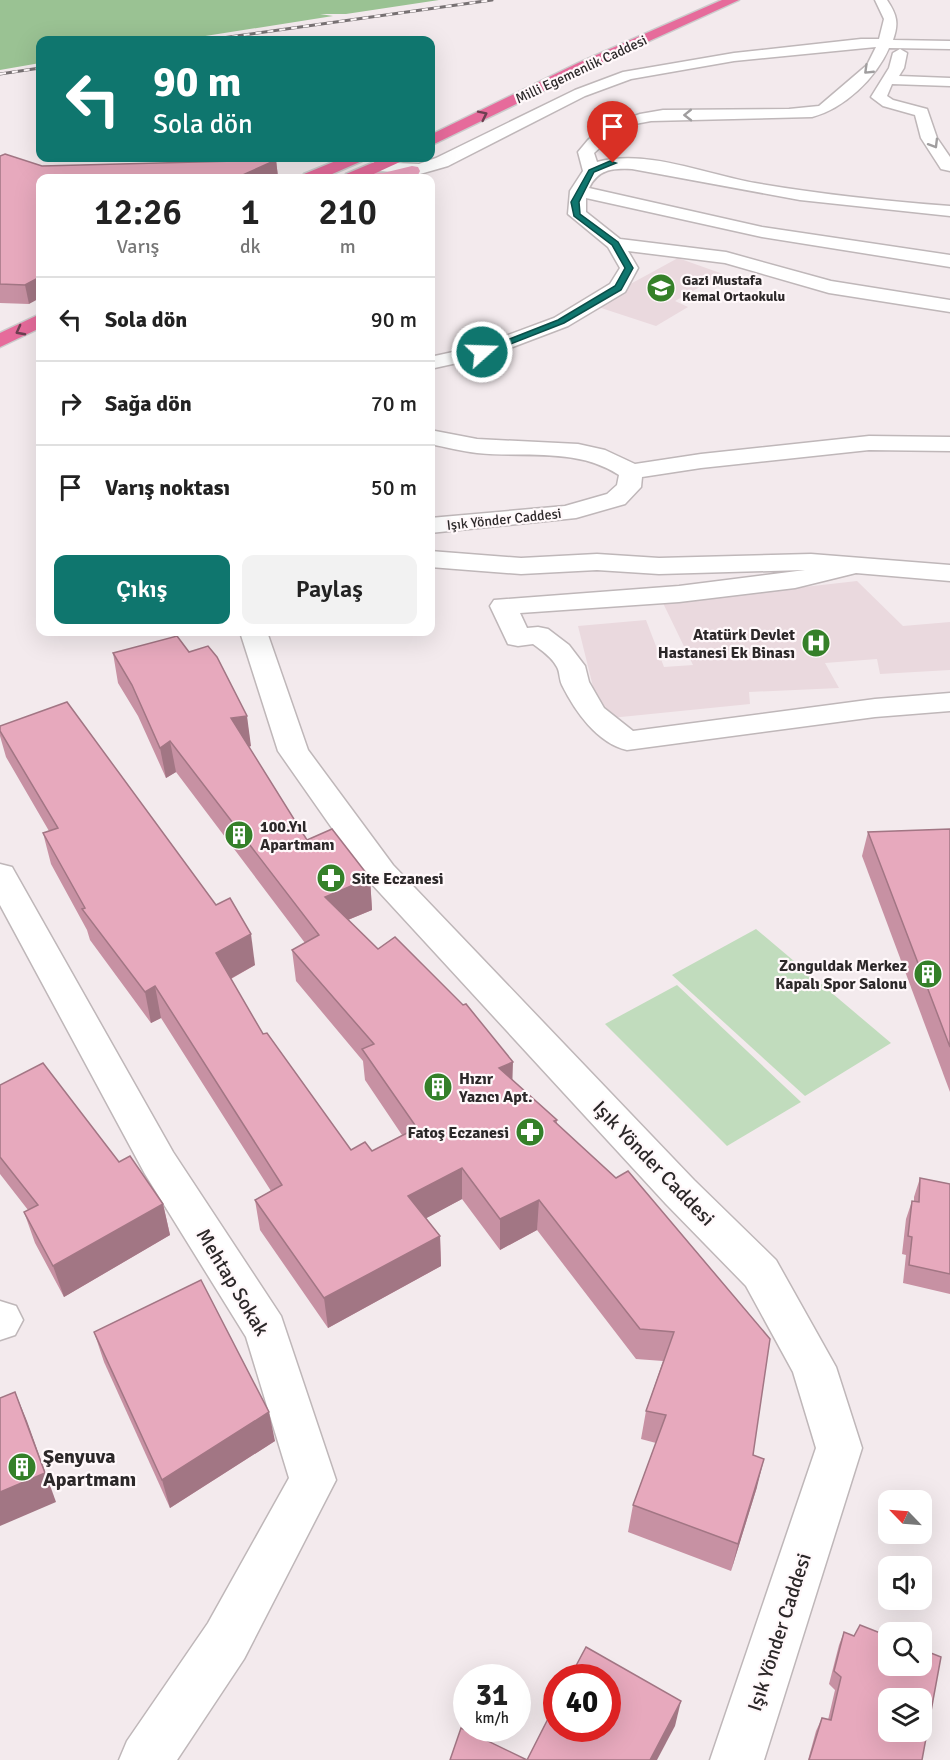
<!DOCTYPE html>
<html lang="tr">
<meta charset="utf-8">
<style>
:root{--surface:#fff;--page:#f2f2f2;--text:#222;--muted:#767676;--line:#e0e0e0;--accent:#0f766e}
body{margin:0;font-family:Signika,sans-serif;background:var(--page);color:var(--text);height:100vh;display:flex;flex-direction:column;font-size:22px;white-space:nowrap}
*{box-sizing:border-box;margin:0}
p{font-size:20px;color:var(--muted)}
.icon{flex:none;width:33px;height:33px;fill:none;stroke:currentColor;stroke-width:2;stroke-linecap:round;stroke-linejoin:round}
.map{position:relative;flex:1;overflow:hidden}
.sheet{position:absolute;left:36px;top:174px;width:399px;height:462px;display:flex;flex-direction:column;background:var(--surface);border-radius:12px;box-shadow:0 6px 24px #0002}
.sheet>*{flex:none}
.hud{position:absolute;left:36px;top:36px;width:399px;height:126px;border-radius:12px;box-shadow:0 6px 24px #0002;background:#0f766e;color:#fff;overflow:hidden}
.needle{width:39px;rotate:295deg}
.fabs{position:absolute;left:878px;top:1490px;display:grid;gap:12px}
.fabs a{display:grid;place-items:center;width:54px;height:54px;border-radius:12px;background:var(--surface);box-shadow:0 6px 24px #0002;font-size:30px}
.speed{position:absolute;left:453px;top:1664px;display:flex;gap:12px;font-size:30px;font-weight:700;text-align:center}
.speed>*{display:grid;place-content:center;width:78px;height:78px;border-radius:50%;background:var(--surface);box-shadow:0 6px 24px #0002;line-height:1}
.speed small{font-size:15px;font-weight:400}
.speed .limit{border:9px solid #d22;background:#fff;color:#111}
.pin{position:absolute;display:grid;place-items:center;width:51px;height:51px;color:#fff;margin:-62px -26px;border-radius:50% 50% 50% 0;rotate:-45deg;box-shadow:0 0 6px #0007}
.pin .icon{rotate:45deg}
.me{position:absolute;width:66px;margin:-33px;rotate:70deg;stroke-linejoin:round;filter:drop-shadow(0 0 4px #0008)}
.turn{display:flex;align-items:center;gap:21px;height:126px;padding:0 18px;font-size:27px}
.turn .icon{width:78px;height:78px;stroke-width:2.5}
.turn b{display:block;font-size:42px;line-height:51px}
.eta{display:flex;justify-content:space-evenly;align-items:center;height:102px;text-align:center}
.eta b{font-size:36px;font-weight:600;line-height:42px}
.primary-button{display:flex;gap:12px;margin-top:auto;padding:12px 18px}
.primary-button a{flex:1;height:69px;border-radius:12px;background:var(--accent);color:#fff;font-size:24px;font-weight:600;line-height:69px;text-align:center}
.primary-button a+a{background:var(--page);color:var(--text)}
ul{padding:0;list-style:none}
li{display:flex;align-items:center;gap:18px;height:84px;padding:0 18px;border-top:2px solid var(--line)}
li div{flex:1}
li b{display:block;font-size:22px}
li em{font-style:normal}
.map>svg:first-child{display:block}
</style>
<div class="map">
<svg width="950" height="1760" viewBox="0 0 950 1760">
<rect width="100%" height="100%" fill="#f3eaed"/>
<g fill="#ead9de">
<polygon points="678,258 723,274 675,301 688,307 656,326 592,305"/>
<polygon points="857,581 903,626 950,622 950,670 880,674 877,659 825,663 839,688 749,692 750,704 601,719 578,626 646,620 664,667 693,665 663,603"/>
</g>
<g fill="#c1dcbd">
<polygon points="756,929 891,1043 805,1096 672,975"/>
<polygon points="677,985 801,1102 727,1146 605,1024"/>
</g>
<polygon fill="#9ac293" points="0,0 439,0 346,14 320,14 333,16 180,40 40,40 40,63 0,70"/>
<g fill="none" stroke-linecap="round" stroke-linejoin="round">
<g stroke="#bfb7b9" stroke-width="3">
<g id="minor">
<path d="M 875,0 L 887,0 C 897,15 899,23 893,40 L 950,41 L 950,49 L 889,48 C 876,78 844,109 812,117 L 651,121 L 635,124 L 616,133 L 594,153 L 597,162 C 648,149 704,174 755,183 C 819,194 884,201 950,206 L 950,216 L 800,200 L 632,169 C 613,168 598,169 589,188 L 762,227 L 950,255 L 950,267 L 762,237 L 586,198 L 586,212 L 620,239 L 726,252 L 831,281 L 950,300 L 950,312 L 829,293 L 725,263 L 628,251 L 638,268 L 625,292 L 568,326 L 489,356 L 430,369 L 430,357 L 476,347 L 554,318 L 610,284 L 620,268 L 608,247 L 568,214 L 570,191 L 583,171 L 578,152 L 588,140 L 605,126 L 640,114 L 663,110 L 789,109 L 819,106 L 867,65 L 876,47 L 734,61 L 631,79 L 585,96 L 448,166 L 420,174 L 379,171 L 373,170 L 371,166 L 373,162 L 419,164 L 436,158 L 575,90 L 623,72 L 734,53 L 861,39 L 879,39 L 884,19 Z"/>
<polygon points="900,49 907,53 904,68 899,76 950,78 950,86 892,84 887,96 893,100 927,109 937,138 950,157 950,171 941,169 921,138 915,115 883,106 871,97 889,68 893,53"/>
<path d="M 430,430 L 477,439 L 578,444 L 605,450 L 635,464 L 701,454 L 869,436 L 950,437 L 950,451 L 869,450 L 701,468 L 642,477 L 641,487 L 625,504 L 576,518 L 430,533 L 430,518 L 565,506 L 607,494 L 617,485 L 619,475 C 576,447 525,458 477,453 C 461,451 446,447 430,444 Z"/>
<path d="M 430,551 L 521,558 L 597,554 L 659,558 L 811,554 L 950,565 L 950,581 L 856,573 L 795,588 L 679,602 L 520,613 L 527,628 L 538,627 L 548,629 L 569,645 L 585,666 L 589,682 L 604,708 L 633,731 L 875,699 L 950,693 L 950,711 L 875,717 L 627,750 C 597,743 575,711 562,685 C 559,679 560,672 557,667 C 552,657 541,650 533,644 L 518,646 L 508,644 L 490,606 L 494,600 L 679,586 L 805,570 L 659,574 L 597,570 L 521,574 L 430,567 Z"/>
<polygon points="240,632 267,632 308,750 393,865 694,1180 776,1260 836,1367 862,1448 764,1760 710,1760 816,1448 793,1372 746,1286 666,1204 369,881 278,751"/>
<polygon points="0,864 12,867 173,1152 281,1316 336,1480 244,1659 177,1760 119,1760 127,1741 208,1623 289,1478 246,1337 145,1174 0,905"/>
<polygon points="0,1301 16,1306 23,1320 15,1335 0,1340"/>
</g>
</g>
<g stroke="#cccbcc" stroke-width="3">
<polygon id="major" points="412,166 418,167 420,171 418,175 402,178 350,178 349,176 357,171 383,173"/>
</g>
<g stroke="#cccbcc" stroke-width="3">
<g id="highway">
<polygon points="722,0 739,0 588,69 430,146 430,135 578,63"/>
<polygon points="343,158 364,158 362,161 323,178 302,178 304,174"/>
<polygon points="384,158 404,158 402,161 365,178 344,178 346,174"/>
<polygon points="40,314 40,328 0,347 0,333"/>
</g>
</g>
<use href="#minor" fill="#fff" fill-rule="evenodd"/>
<use href="#major" fill="#f0a6c3" fill-rule="evenodd"/>
<use href="#highway" fill="#e66b9b" fill-rule="evenodd"/>
<g stroke="#777173" stroke-width="3">
<g id="rail">
<polyline points="208,40 492,0"/>
<polyline points="0,74 40,68"/>
</g>
</g>
<use href="#rail" stroke="#fff8fa" stroke-width="2" stroke-dasharray="6" stroke-linecap="butt"/>
</g>
<g fill="#c791a3">
<polygon points="0,156 42,166 276,160 278,177 40,178 29,304 0,303"/>
<polygon points="113,653 251,746 249,747 307,840 370,878 372,910 348,920 512,1080 557,1120 557,1124 753,1455 757,1487 731,1571 628,1532 633,1505 656,1443 641,1439 646,1411 663,1361 636,1359 537,1230 500,1250 462,1199 426,1218 440,1236 441,1266 328,1328 260,1230 255,1200 271,1191 161,1018 151,1023 90,940 87,930 51,864 43,833 49,831 6,757 0,736 0,726 255,965 231,979 263,1034 351,1150 372,1151 402,1135 365,1080 363,1061 296,981 292,950 305,943 176,772 166,778 138,716 118,683"/>
<polygon points="950,829 950,1092 862,856 868,832"/>
<polygon points="0,1085 119,1162 163,1204 170,1235 64,1297 35,1243 24,1212 28,1210 0,1174"/>
<polygon points="920,1178 950,1184 950,1294 903,1283 906,1255 902,1254 906,1219 912,1201 914,1201 914,1197"/>
<polygon points="94,1332 275,1441 170,1508 104,1362"/>
<polygon points="844,1632 922,1760 808,1760 816,1731 822,1718 828,1720 835,1690 829,1684 839,1645"/>
</g>
<g fill="#a27684">
<polygon points="276,160 278,177 274,178 236,178"/>
<polygon points="40,277 40,298 29,304 25,285"/>
<polygon points="247,716 251,746 235,749 231,718"/>
<polygon points="170,741 176,772 166,778 160,748"/>
<polygon points="370,878 372,910 328,928 325,897"/>
<polygon points="251,934 255,965 221,984 216,953"/>
<polygon points="155,986 161,1018 151,1023 145,992"/>
<polygon points="513,1062 512,1093 499,1068"/>
<polygon points="462,1168 462,1199 410,1227 408,1196"/>
<polygon points="539,1200 537,1230 500,1250 500,1219"/>
<polygon points="163,1204 170,1235 64,1297 53,1266"/>
<polygon points="440,1236 441,1266 328,1328 324,1298"/>
<polygon points="15,1392 27,1421 56,1502 0,1526 0,1492"/>
<polygon points="269,1412 275,1441 170,1508 162,1480"/>
<polygon points="764,1459 757,1487 731,1571 738,1544"/>
<polygon points="681,1701 675,1726 657,1760 650,1760"/>
</g>
<g fill="#e7a9bd" stroke="#a27684" stroke-width="1.5" fill-rule="evenodd">
<polygon points="5,154 42,166 276,160 236,178 40,178 40,277 25,285 0,284 0,156"/>
<polygon points="177,636 189,652 208,646 217,657 247,716 231,718 307,840 332,829 370,878 325,897 378,949 395,937 463,1005 466,1004 513,1062 499,1068 557,1120 554,1121 616,1178 628,1171 770,1339 753,1455 764,1459 738,1544 633,1505 666,1415 646,1411 674,1332 640,1329 539,1200 500,1219 462,1168 408,1196 440,1236 324,1298 255,1200 282,1185 155,986 145,992 82,909 85,908 43,833 58,828 0,731 0,726 67,702 216,905 230,898 251,934 216,953 263,1034 267,1033 351,1150 365,1142 372,1151 417,1128 362,1049 374,1044 292,950 319,935 170,741 160,748 132,685 113,653"/>
<polygon points="950,829 950,1047 868,832"/>
<polygon points="43,1063 119,1162 130,1156 163,1204 53,1266 24,1212 38,1205 0,1157 0,1085"/>
<polygon points="920,1178 950,1184 950,1274 909,1265 912,1237 908,1236 912,1201 919,1202"/>
<polygon points="201,1280 269,1412 162,1480 94,1332"/>
<polygon points="15,1392 45,1473 0,1492 0,1398"/>
<path d="M 860,1625 L 888,1636 L 888,1665 L 921,1665 L 921,1649 L 941,1657 L 922,1760 L 809,1760 L 822,1718 L 831,1720 L 841,1677 L 834,1671 L 844,1632 L 854,1636 ZM 888,1698 L 921,1698 L 921,1731 L 888,1731 Z"/>
<polygon points="586,1647 681,1701 650,1760 450,1760 461,1728 527,1760 556,1703 556,1728 608,1728 608,1677 570,1677"/>
</g>
<defs><path id="oneway-chevron" d="M-2-3.5L2.5 0L-2 3.5" fill="none" stroke-width="1.6" stroke-linecap="round" stroke-linejoin="round" transform="scale(1.5)"/></defs>
<g stroke="#a09e9f">
<use href="#oneway-chevron" transform="translate(868 70) rotate(136)"/>
<use href="#oneway-chevron" transform="translate(688 115) rotate(179)"/>
<use href="#oneway-chevron" transform="translate(934 144) rotate(59)"/>
</g>
<g stroke="#6d3f51">
<use href="#oneway-chevron" transform="translate(483 115) rotate(-26)"/>
<use href="#oneway-chevron" transform="translate(20 331) rotate(152)"/>
</g>
<polygon fill="#0f766e" stroke="#0a4d48" stroke-width="1.5" points="610,161 616,163 594,172 579,202 580,214 618,242 633,268 621,290 564,323 485,354 479,354 479,351 558,320 615,286 625,268 612,245 574,216 571,202 589,170"/>
<defs>
<g id="school-disc" transform="scale(1.5)"><circle r="9.5" fill="#358029" stroke="#fff8fa"/><path d="M0-5L7-2L0 1L-7-2ZM-4 1L0 2.5L4 1V4Q0 6-4 4Z" fill="#fff"/></g>
<g id="hospital-disc" transform="scale(1.5)"><circle r="9.5" fill="#358029" stroke="#fff8fa"/><path d="M-5-5h3v3.5h4V-5h3V5h-3V1.5h-4V5h-3Z" fill="#fff"/></g>
<g id="building-disc" transform="scale(1.5)"><circle r="9.5" fill="#358029" stroke="#fff8fa"/><path d="M-4-6H4V6H1V3H-1V6H-4ZM-2.5-4.3h1.7v1.8h-1.7ZM.8-4.3h1.7v1.8H.8ZM-2.5-1h1.7V.8h-1.7ZM.8-1h1.7V.8H.8Z" fill="#fff"/></g>
<g id="pharmacy-disc" transform="scale(1.5)"><circle r="9.5" fill="#358029" stroke="#fff8fa"/><path d="M-2-6h4v4h4v4h-4v4h-4v-4h-4v-4h4Z" fill="#fff"/></g>
</defs>
<g fill-rule="evenodd">
<use href="#school-disc" x="661" y="288"/>
<use href="#hospital-disc" x="816" y="643"/>
<use href="#building-disc" x="239" y="835"/>
<use href="#pharmacy-disc" x="331" y="878"/>
<use href="#building-disc" x="928" y="974"/>
<use href="#building-disc" x="438" y="1087"/>
<use href="#pharmacy-disc" x="530" y="1132"/>
<use href="#building-disc" x="22" y="1467"/>
</g>
<g text-anchor="middle" stroke-width="4.5" stroke-linejoin="round" paint-order="stroke">
<g font-size="14" fill="#2c2829" stroke="#fff8fa">
<text transform="translate(581 69) rotate(-25)" y="5">Milli Egemenlik Caddesi</text>
<text transform="translate(504 519) rotate(-6)" y="5">Işık Yönder Caddesi</text>
</g>
<g font-size="14" font-weight="bold" fill="#2c2829" stroke="#fff8fa" text-anchor="start">
<text x="682" y="285">Gazi Mustafa<tspan x="682" dy="16">Kemal Ortaokulu</tspan></text>
</g>
<g font-size="16" font-weight="bold" fill="#2c2829" stroke="#fff8fa" text-anchor="end">
<text x="795" y="640">Atatürk Devlet<tspan x="795" dy="18">Hastanesi Ek Binası</tspan></text>
<text x="260" y="832" text-anchor="start">100.Yıl<tspan x="260" dy="18">Apartmanı</tspan></text>
<text x="352" y="884" text-anchor="start">Site Eczanesi</text>
<text x="907" y="971">Zonguldak Merkez<tspan x="907" dy="18">Kapalı Spor Salonu</tspan></text>
<text x="459" y="1084" text-anchor="start">Hızır<tspan x="459" dy="18">Yazıcı Apt.</tspan></text>
<text x="509" y="1138">Fatoş Eczanesi</text>
</g>
<g font-size="20" fill="#2c2829" stroke="#fff8fa">
<text transform="translate(654 1163) rotate(46)" y="7">Işık Yönder Caddesi</text>
<text transform="translate(233 1282) rotate(59)" y="7">Mehtap Sokak</text>
<text transform="translate(779 1632) rotate(-72)" y="7">Işık Yönder Caddesi</text>
</g>
<g font-size="20" font-weight="bold" fill="#2c2829" stroke="#fff8fa" text-anchor="start">
<text x="43" y="1463">Şenyuva<tspan x="43" dy="23">Apartmanı</tspan></text>
</g>
</g>
</svg>
<div class="fabs">
<a><svg class="needle" viewBox="-14 -14 28 28"><path d="M0-13l5 13h-10z" fill="#e53935"/><path d="M0 13l5-13h-10z" fill="#767676"/></svg></a>
<a><svg class="icon" aria-label="sound" viewBox="0 0 24 24"><path d="M4 9h4l5-4v14l-5-4H4zM17 9q2 3 0 6"/></svg></a>
<a><svg class="icon" aria-label="search" viewBox="0 0 24 24"><circle cx="10" cy="10" r="6"/><path d="M15 15l6 6"/></svg></a>
<a><svg class="icon" aria-label="layers" viewBox="0 0 24 24"><path d="M12 4l9 5-9 5-9-5zM3 14l9 5 9-5"/></svg></a>
</div>
<div class="speed"><div>31<small>km/h</small></div><div class="limit">40</div></div>
<div class="pin" style="left:613px;top:163px;background:#d93025"><svg class="icon" aria-label="arrive" viewBox="0 0 24 24"><path d="M6 21V4h12l-3 4 3 4H6"/></svg></div>
<svg class="me" style="left:482px;top:352px" viewBox="-20 -20 40 40"><circle r="17" fill="#0f766e" stroke="#fff" stroke-width="3"/><path d="M0-11L8 9 0 5-8 9z" fill="#fff"/></svg>
<div class="hud">
<div class="turn"><svg class="icon" aria-label="left" viewBox="0 0 24 24"><path d="M17 20v-9H6M10 6l-5 5 5 5"/></svg><div><b>90 m</b>Sola dön</div></div>
</div>
<section class="sheet">
<div class="eta">
<div><b>12:26</b><p>Varış</p></div>
<div><b>1</b><p>dk</p></div>
<div><b>210</b><p>m</p></div>
</div>
<ul>
<li><svg class="icon" aria-label="left" viewBox="0 0 24 24"><path d="M17 20v-9H6M10 6l-5 5 5 5"/></svg><div><b>Sola dön</b></div><em>90 m</em></li>
<li><svg class="icon" aria-label="right" viewBox="0 0 24 24"><path d="M7 20v-9h11M14 6l5 5-5 5"/></svg><div><b>Sağa dön</b></div><em>70 m</em></li>
<li><svg class="icon" aria-label="arrive" viewBox="0 0 24 24"><path d="M6 21V4h12l-3 4 3 4H6"/></svg><div><b>Varış noktası</b></div><em>50 m</em></li>
</ul>
<div class="primary-button"><a>Çıkış</a><a>Paylaş</a></div>
</section>
</div>
